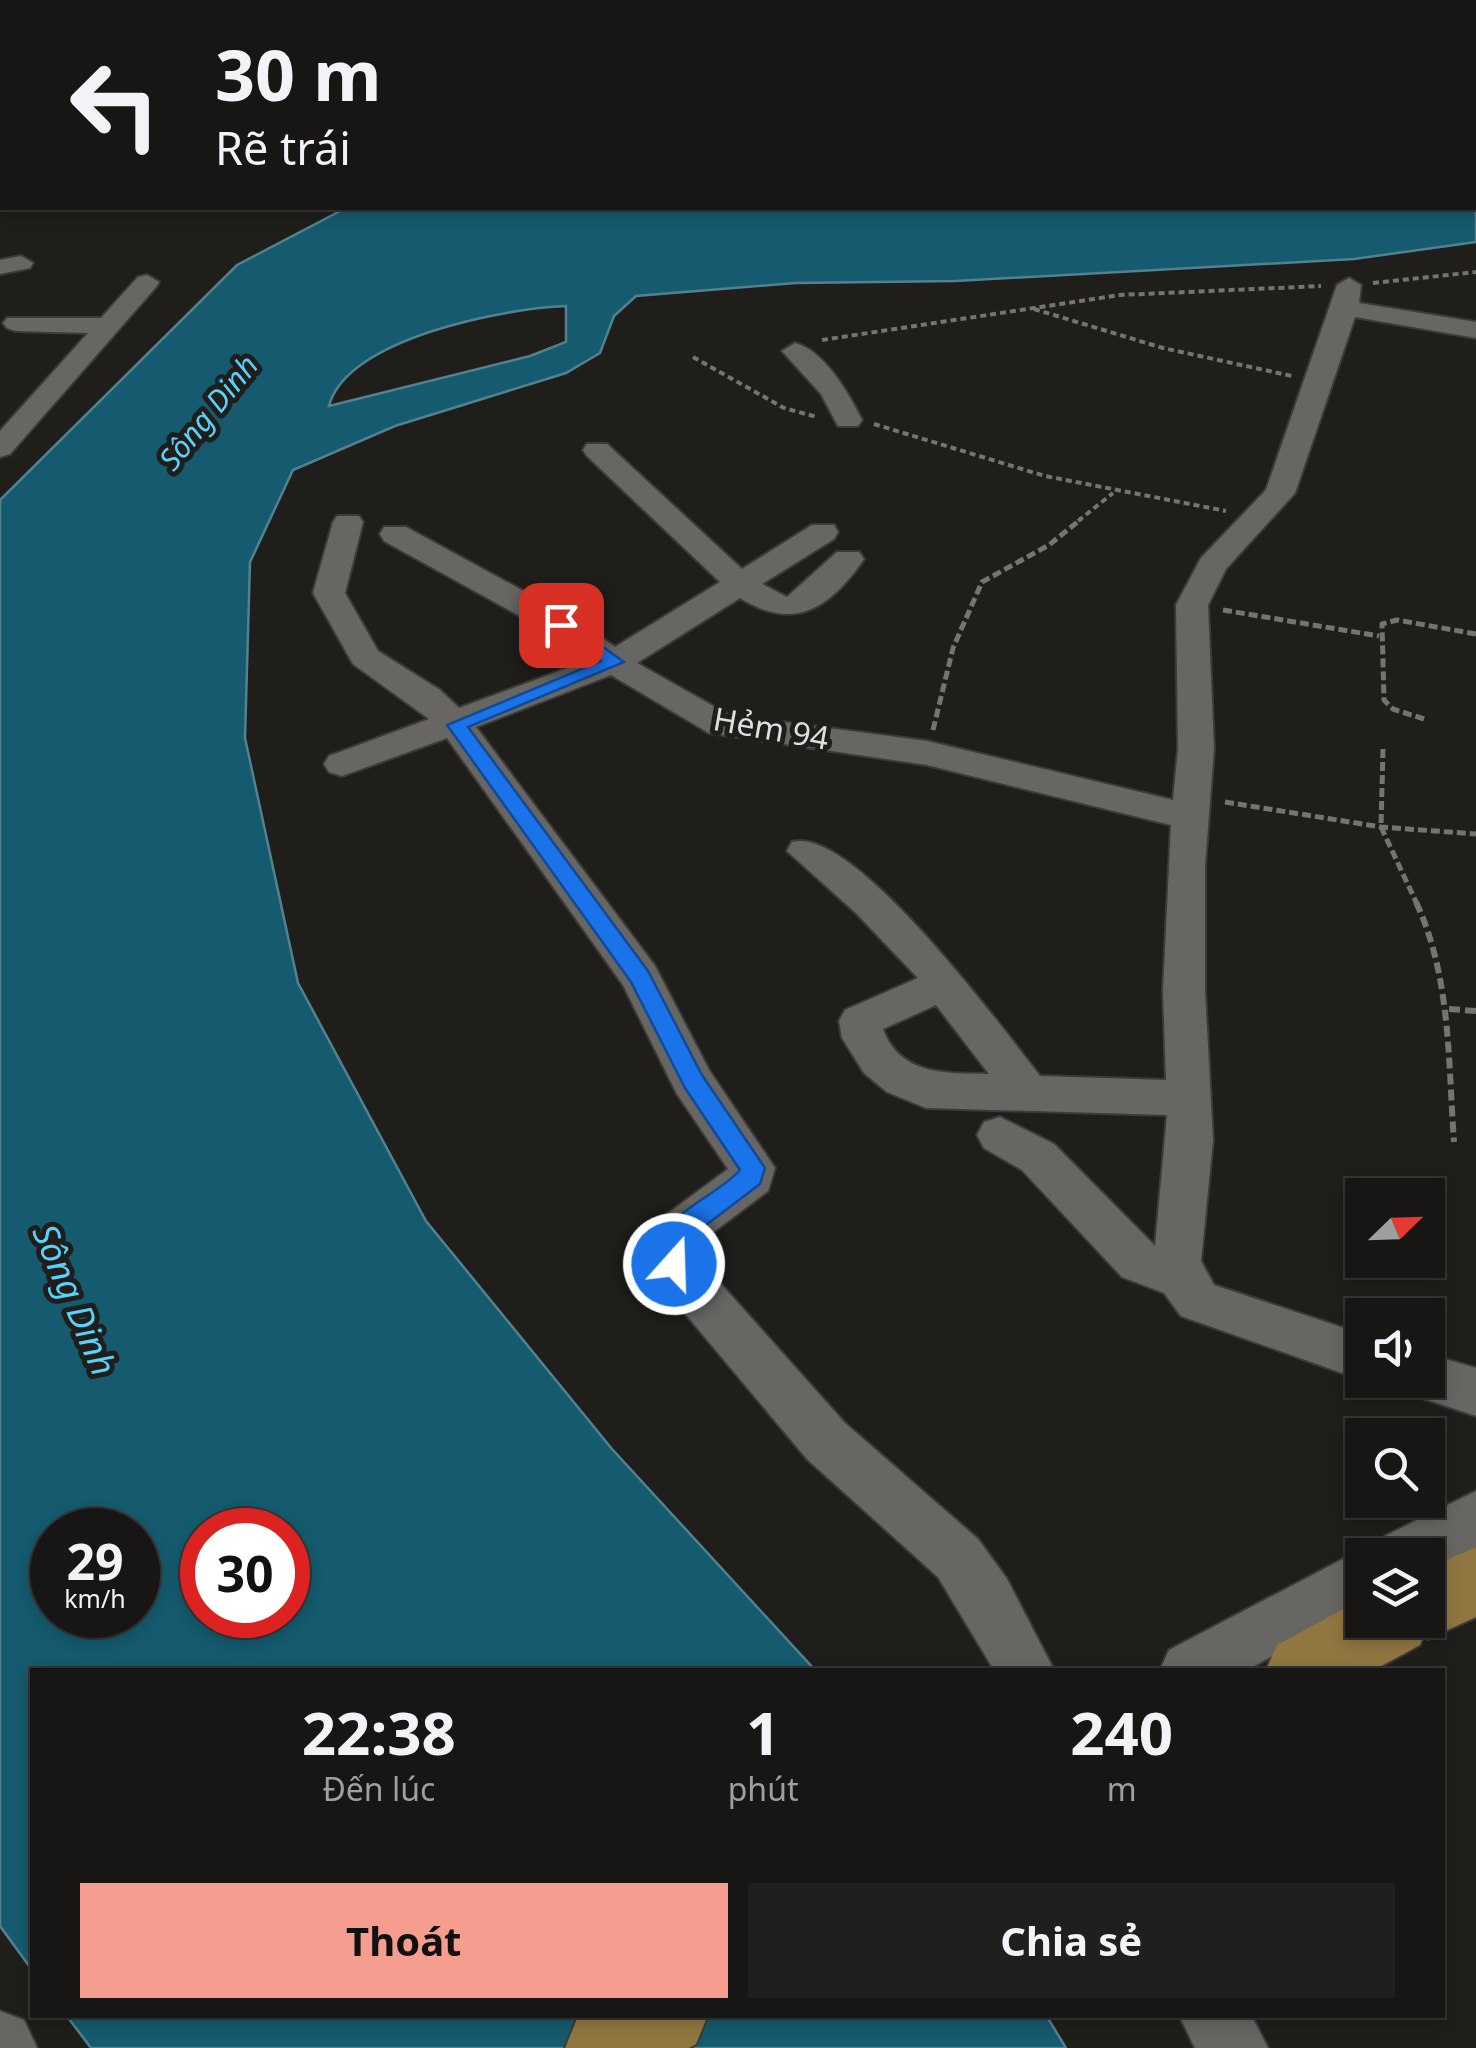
<!DOCTYPE html>
<html lang="vi">
<meta charset="utf-8">
<style>
:root{--surface:#171614;--page:#201f1d;--text:#f1f3f6;--muted:#9e9fa0;--line:#363534;--accent:#f59d8f}
body{margin:0;font-family:"Noto Sans",sans-serif;background:var(--page);color:var(--text);height:100vh;display:flex;flex-direction:column;font-size:38px;white-space:nowrap}
*{box-sizing:border-box;margin:0}
p{font-size:32px;color:var(--muted)}
.icon{flex:none;width:55px;height:55px;fill:none;stroke:currentColor;stroke-width:2;stroke-linecap:round;stroke-linejoin:round}
.map{position:relative;flex:1;overflow:hidden}
.side{position:absolute;left:30px;top:1668px;width:1415px;height:350px;display:flex;flex-direction:column;background:var(--surface);border-radius:0px;box-shadow:0 5px 15px #0003,0 0 0 2px var(--line)}
.side>*{flex:none}
.top-card{position:absolute;left:0px;top:0px;width:1478px;height:210px;box-shadow:0 5px 15px #0003,0 0 0 2px var(--line);background:#171614;color:var(--text);overflow:hidden}
.needle{width:65px;rotate:67deg}
.controls{position:absolute;left:1345px;top:1178px;display:grid;gap:20px}
.controls a{display:grid;place-items:center;width:100px;height:100px;border-radius:0px;background:var(--surface);box-shadow:0 5px 15px #0003,0 0 0 2px var(--line);font-size:50px}
.speed{position:absolute;left:30px;top:1508px;display:flex;gap:20px;font-size:50px;font-weight:700;text-align:center}
.speed>*{display:grid;place-content:center;width:130px;height:130px;border-radius:50%;background:var(--surface);box-shadow:0 5px 15px #0003,0 0 0 2px var(--line);line-height:1}
.speed small{font-size:25px;font-weight:400}
.speed .limit{border:15px solid #d22;background:#fff;color:#111}
.pin{position:absolute;display:grid;place-items:center;width:85px;height:85px;color:#fff;margin:-42px;border-radius:20px;box-shadow:0 5px 15px #0006}
.me{position:absolute;width:110px;margin:-55px;rotate:20deg;stroke-linejoin:round;filter:drop-shadow(0 0 8px #0008)}
.turn{display:flex;align-items:center;gap:35px;height:210px;padding:0 50px;font-size:45px}
.turn .icon{width:130px;height:130px;stroke-width:2.5}
.turn b{display:block;font-size:70px;line-height:85px}
.eta{display:flex;justify-content:space-evenly;align-items:center;height:170px;text-align:center}
.eta b{font-size:60px;font-weight:700;line-height:70px}
.cta{display:flex;gap:20px;margin-top:auto;padding:20px 50px}
.cta a{flex:1;height:115px;border-radius:0px;background:var(--accent);color:#111;font-size:40px;font-weight:700;line-height:115px;text-align:center}
.cta a+a{background:var(--page);color:var(--text)}
.map>svg:first-child{display:block}
</style>
<div class="map">
<svg width="1476" height="2048" viewBox="0 0 1476 2048">
<rect width="100%" height="100%" fill="#1f1e1b"/>
<g fill="#155a6e" stroke="#52828f" stroke-width="2.5" fill-rule="evenodd">
<path d="M 1476,114 L 1476,242 L 1354,259 L 955,281 L 796,283 L 636,296 L 614,316 L 600,353 L 566,373 L 395,426 L 293,470 L 250,562 L 245,738 L 298,983 L 426,1221 L 612,1449 L 815,1670 L 32,1670 L 32,1970 L 0,1926 L 0,500 L 237,265 L 346,208 L 1475,208 ZM 566,306 L 566,342 L 530,356 L 329,406 C 346,338 507,308 566,306 ZM 52,1530 L 138,1530 L 138,1615 L 52,1615 ZM 202,1530 L 288,1530 L 288,1615 L 202,1615 Z"/>
<polygon points="66,2015 1046,2015 1066,2048 91,2048"/>
</g>
<g fill="none" stroke-linecap="round" stroke-linejoin="round">
<g stroke="#3c3b39" stroke-width="4">
<g id="minor">
<polygon points="286,0 308,0 309,2 288,2"/>
<polygon points="766,0 784,0 785,2 767,2"/>
<polygon points="978,0 996,0 997,2 979,2"/>
<polygon points="0,27 2,28 2,40 0,39"/>
<rect x="0" y="65" width="2" height="12"/>
<polygon points="21,256 33,263 30,268 0,274 0,260"/>
<polygon points="147,275 159,282 156,287 10,454 0,457 0,431 88,333 16,331 7,328 3,323 7,318 101,318 138,277"/>
<path d="M 1349,278 L 1361,285 L 1359,303 L 1476,322 L 1476,338 L 1355,317 L 1295,493 L 1226,569 L 1208,605 L 1214,749 L 1205,866 L 1205,991 L 1213,1140 L 1201,1261 L 1214,1285 L 1362,1334 L 1362,1380 L 1181,1316 L 1164,1293 L 1122,1277 L 1022,1170 L 984,1148 L 977,1135 L 984,1122 L 1000,1117 L 1054,1144 L 1155,1246 L 1167,1115 L 926,1108 L 887,1092 L 864,1073 L 842,1038 L 839,1021 L 845,1010 L 918,978 L 856,913 L 787,851 L 792,842 C 853,824 1003,1029 1040,1076 L 1166,1080 L 1163,991 L 1171,825 L 927,765 L 709,733 L 611,675 L 476,727 L 655,966 L 709,1070 L 775,1168 L 768,1191 L 695,1246 L 697,1257 L 845,1423 L 978,1539 L 1007,1579 L 1054,1670 L 994,1670 L 938,1577 L 807,1459 L 657,1280 L 647,1243 L 659,1220 L 728,1169 L 677,1094 L 623,985 L 447,738 L 342,776 L 329,772 L 324,764 L 329,756 L 429,719 L 353,664 L 313,593 L 333,522 L 337,516 L 359,516 L 363,522 L 345,593 L 378,651 L 440,690 L 459,708 L 589,660 L 549,632 L 384,541 L 380,534 L 384,527 L 406,527 L 573,618 L 615,647 L 720,582 L 587,456 L 583,450 L 587,444 L 607,444 L 742,569 L 812,525 L 834,525 L 838,532 L 834,539 L 762,584 L 787,597 L 837,552 L 859,552 L 864,559 C 830,608 795,632 740,598 L 637,663 L 729,715 L 927,741 L 1173,800 L 1178,749 L 1176,605 L 1201,558 L 1266,490 L 1337,285 ZM 936,1005 L 989,1074 C 947,1073 900,1076 883,1029 Z"/>
<path d="M 795,343 C 825,351 849,394 862,420 L 858,426 L 838,426 L 821,394 L 782,351 Z"/>
<polygon points="1428,1354 1476,1368 1476,1416 1410,1394 1404,1380 1428,1380"/>
<polygon points="1476,1491 1476,1547 1428,1573 1428,1555 1377,1555 1385,1536"/>
<polygon points="1362,1549 1376,1555 1362,1555 1362,1607 1247,1670 1160,1670 1169,1650"/>
<polygon points="0,2011 24,2020 37,2048 0,2048"/>
<polygon points="1179,2015 1251,2015 1268,2048 1195,2048"/>
</g>
</g>
<g stroke="#3c3b39" stroke-width="4">
<g id="major">
<polygon points="1476,1547 1476,1617 1428,1639 1423,1637 1420,1645 1374,1670 1266,1670 1277,1645 1362,1599 1362,1620 1428,1620 1428,1568"/>
<polygon points="584,2015 708,2015 696,2044 689,2048 565,2048 577,2019"/>
</g>
</g>
<g stroke="#757471" stroke-width="4" stroke-dasharray="6 4" stroke-linecap="butt">
<polyline points="1373,283 1476,272"/>
<polyline points="1034,309 1163,348 1292,376"/>
<polyline points="822,340 1120,295 1321,286"/>
<polyline points="693,357 784,408 817,417"/>
<polyline points="874,424 1045,476 1226,511"/>
<polyline points="1078,521 1113,493"/>
</g>
<g stroke="#757471" stroke-width="5" stroke-dasharray="9 4" stroke-linecap="butt">
<polyline points="1223,610 1379,636"/>
<polyline points="1424,719 1393,709 1384,700 1382,624 1397,620 1476,634"/>
<polyline points="933,730 953,648 982,582 1049,545 1081,519"/>
<polyline points="1383,749 1381,827 1417,904"/>
<polyline points="1225,802 1381,827 1476,834"/>
</g>
<g stroke="#757471" stroke-width="6" stroke-dasharray="11 5" stroke-linecap="butt">
<path d="M 1416,902 C 1451,977 1448,1060 1454,1142"/>
<polyline points="1449,1009 1476,1011"/>
</g>
<use href="#minor" fill="#686663" fill-rule="evenodd"/>
<use href="#major" fill="#907641" fill-rule="evenodd"/>
</g>
<path fill="#1a73e8" stroke="#114b97" stroke-width="2.5" d="M 555,621 L 567,621 L 624,662 L 468,727 L 648,971 L 702,1075 L 765,1168 L 760,1184 L 685,1241 L 683,1272 L 665,1272 C 640,1220 713,1201 740,1170 L 685,1088 L 631,982 L 447,725 L 601,661 L 555,628 Z"/>
<g text-anchor="middle" stroke-width="10" stroke-linejoin="round" paint-order="stroke">
<g font-size="30" font-style="italic" fill="#58d2fa" stroke="#1f1e1b">
<text transform="translate(209 413) rotate(-51)" y="10">Sông Dinh</text>
</g>
<g font-size="32" fill="#dfdedc" stroke="#1f1e1b">
<text transform="translate(771 729) rotate(10)" y="11">Hẻm 94</text>
</g>
<g font-size="35" font-style="italic" fill="#58d2fa" stroke="#1f1e1b">
<text transform="translate(74 1300) rotate(67)" y="12">Sông Dinh</text>
</g>
</g>
</svg>
<div class="controls">
<a><svg class="needle" viewBox="-14 -14 28 28"><path d="M0-13l5 13h-10z" fill="#e53935"/><path d="M0 13l5-13h-10z" fill="#9e9fa0"/></svg></a>
<a><svg class="icon" aria-label="sound" viewBox="0 0 24 24"><path d="M4 9h4l5-4v14l-5-4H4zM17 9q2 3 0 6"/></svg></a>
<a><svg class="icon" aria-label="search" viewBox="0 0 24 24"><circle cx="10" cy="10" r="6"/><path d="M15 15l6 6"/></svg></a>
<a><svg class="icon" aria-label="layers" viewBox="0 0 24 24"><path d="M12 4l9 5-9 5-9-5zM3 14l9 5 9-5"/></svg></a>
</div>
<div class="speed"><div>29<small>km/h</small></div><div class="limit">30</div></div>
<div class="pin" style="left:561px;top:625px;background:#d93025"><svg class="icon" aria-label="arrive" viewBox="0 0 24 24"><path d="M6 21V4h12l-3 4 3 4H6"/></svg></div>
<svg class="me" style="left:674px;top:1264px" viewBox="-20 -20 40 40"><circle r="17" fill="#1a73e8" stroke="#fff" stroke-width="3"/><path d="M0-11L8 9 0 5-8 9z" fill="#fff"/></svg>
<div class="top-card">
<div class="turn"><svg class="icon" aria-label="left" viewBox="0 0 24 24"><path d="M17 20v-9H6M10 6l-5 5 5 5"/></svg><div><b>30 m</b>Rẽ trái</div></div>
</div>
<section class="side">
<div class="eta">
<div><b>22:38</b><p>Đến lúc</p></div>
<div><b>1</b><p>phút</p></div>
<div><b>240</b><p>m</p></div>
</div>
<div class="cta"><a>Thoát</a><a>Chia sẻ</a></div>
</section>
</div>
